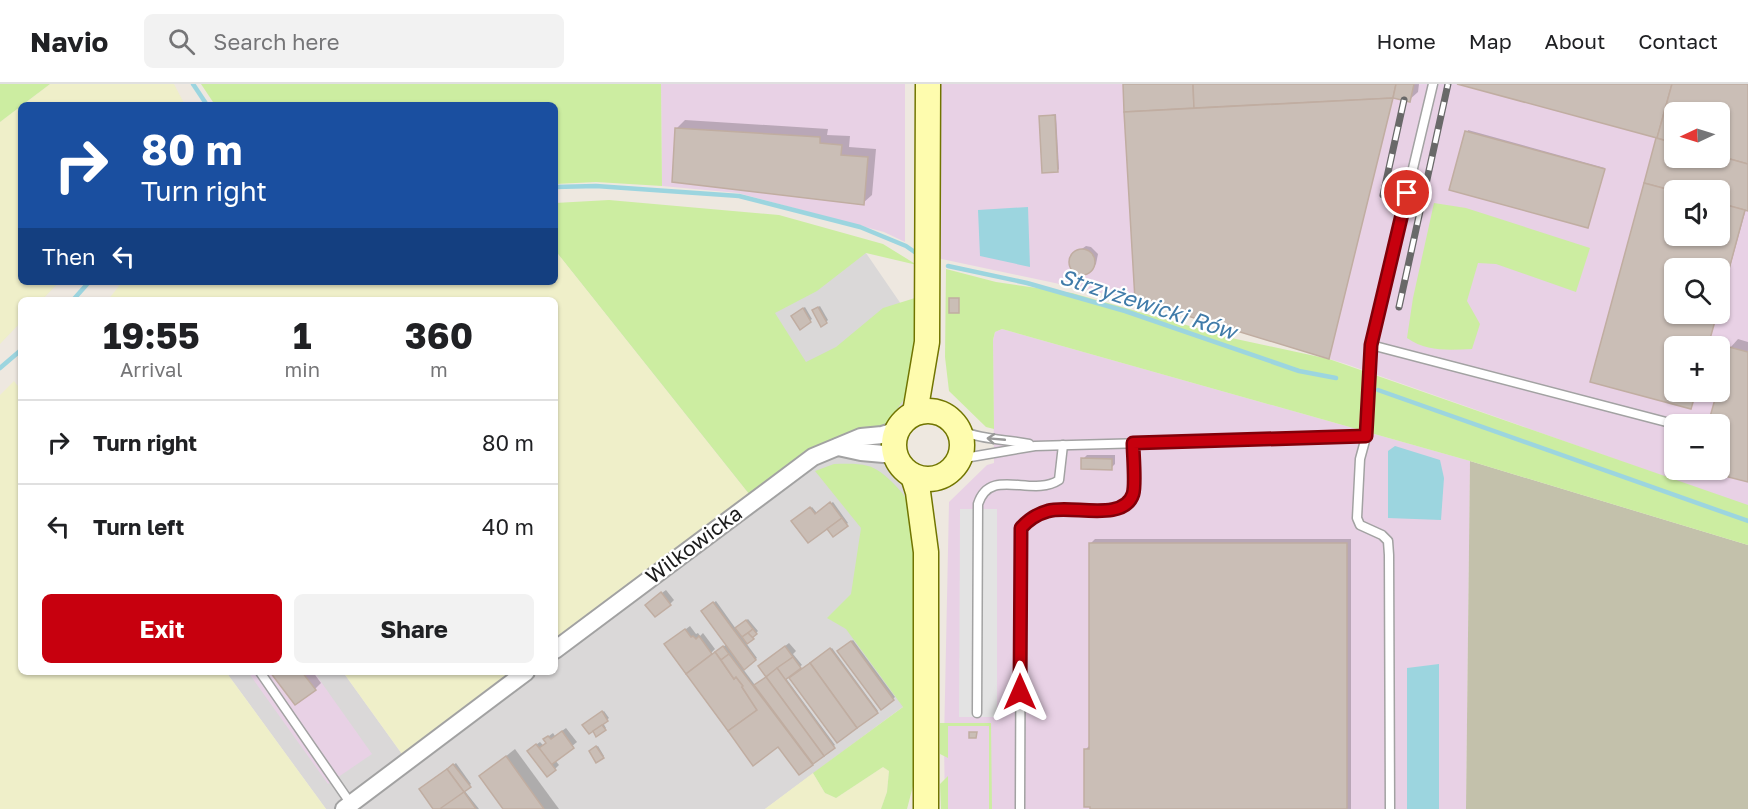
<!DOCTYPE html>
<meta charset="utf-8">
<style>
:root{--surface:#fff;--page:#f2f2f2;--text:#202124;--muted:#757577;--line:#e0e0e0;--accent:#c7000e}
body{margin:0;font-family:"Golos Text",sans-serif;background:var(--page);color:var(--text);height:100vh;display:flex;flex-direction:column;font-size:22px;white-space:nowrap}
*{box-sizing:border-box;margin:0}
p{font-size:20px;color:var(--muted)}
.icon{flex:none;width:33px;height:33px;fill:none;stroke:currentColor;stroke-width:2;stroke-linecap:round;stroke-linejoin:round}
.map{position:relative;flex:1;overflow:hidden}
.panel{position:absolute;left:18px;top:213px;width:540px;height:378px;display:flex;flex-direction:column;background:var(--surface);border-radius:9px;box-shadow:0 2px 4px #0004}
.panel>*{flex:none}
.banner{position:absolute;left:18px;top:18px;width:540px;height:183px;border-radius:9px;box-shadow:0 2px 4px #0004;background:#1a4fa0;color:#fff;overflow:hidden}
.needle{width:39px;rotate:266deg}
.fabs{position:absolute;left:1664px;top:18px;display:grid;gap:12px}
.fabs a{display:grid;place-items:center;width:66px;height:66px;border-radius:9px;background:var(--surface);box-shadow:0 2px 4px #0004;font-size:30px}
.pin{position:absolute;display:grid;place-items:center;width:51px;height:51px;color:#fff;margin:-26px;border:3px solid #fff;border-radius:50%;box-shadow:0 2px 6px #0007}
.me{position:absolute;width:66px;margin:-33px;rotate:0deg;stroke-linejoin:round;filter:drop-shadow(0 0 4px #0008)}
.turn{display:flex;align-items:center;gap:21px;height:126px;padding:0 24px;font-size:27px}
.turn .icon{width:78px;height:78px;stroke-width:2.5}
.turn b{display:block;font-size:42px;line-height:51px}
.then{display:flex;align-items:center;height:57px;padding:0 24px;background:#0003;gap:12px;font-size:22px}
.eta{display:flex;justify-content:space-evenly;align-items:center;height:102px;text-align:center}
.eta b{font-size:36px;font-weight:700;line-height:42px}
.action{display:flex;gap:12px;margin-top:auto;padding:12px 24px}
.action a{flex:1;height:69px;border-radius:9px;background:var(--accent);color:#fff;font-size:24px;font-weight:700;line-height:69px;text-align:center}
.action a+a{background:var(--page);color:var(--text)}
ul{padding:0;list-style:none}
li{display:flex;align-items:center;gap:18px;height:84px;padding:0 24px;border-top:2px solid var(--line)}
li div{flex:1}
li b{display:block;font-size:22px}
li em{font-style:normal}
header{display:flex;align-items:center;gap:36px;box-sizing:border-box;height:84px;padding:0 30px;background:var(--surface);border-bottom:2px solid var(--line)}
header strong{font-size:28px}
nav{display:flex;gap:33px;margin-inline-start:auto;font-size:21px}
.search{width:420px;height:54px;background:var(--page);display:flex;align-items:center;gap:15px;box-sizing:border-box;padding:0 21px;border-radius:9px;color:var(--muted);font-size:22px}
.map>svg:first-child{display:block}
</style>
<header>
<strong>Navio</strong>
<div class="search"><svg class="icon" aria-label="search" viewBox="0 0 24 24"><circle cx="10" cy="10" r="6"/><path d="M15 15l6 6"/></svg>Search here</div>
<nav><a>Home</a><a>Map</a><a>About</a><a>Contact</a></nav>
</header>
<div class="map">
<svg width="1748" height="725" viewBox="0 0 1748 725">
<rect width="100%" height="100%" fill="#eee8e0"/>
<polygon fill="#dad8d8" points="555,166 866,169 927,258 910,332 901,340 839,363 898,377 906,387 927,605 765,725 326,725 226,588 343,588 407,677 526,588 555,588 555,566 754,417"/>
<g fill="#e8d1e5" fill-rule="evenodd">
<polygon points="661,0 905,0 905,158 884,148 738,109 662,102"/>
<path d="M 935,0 L 1748,0 L 1748,422 L 1346,280 L 1135,216 L 937,174 ZM 1674,28 L 1719,28 L 1719,74 L 1674,74 ZM 1674,106 L 1719,106 L 1719,152 L 1674,152 ZM 1674,184 L 1719,184 L 1719,230 L 1674,230 ZM 1674,262 L 1719,262 L 1719,308 L 1674,308 ZM 1674,340 L 1719,340 L 1719,386 L 1674,386 Z"/>
<polygon points="1002,245 1470,377 1466,725 945,725 944,658 949,418 987,381 994,379 993,256 995,248"/>
<polygon points="248,588 314,588 372,670 328,700"/>
</g>
<polygon fill="#c3c1ab" points="1470,377 1748,461 1748,725 1466,725"/>
<g fill="#efefc9">
<polygon points="50,0 174,0 185,21 23,21"/>
<polygon points="21,22 21,198 59,198 42,216 21,216 21,238 0,260 0,38"/>
<polygon points="555,166 754,416 555,566 555,216 108,216 122,198 555,198"/>
<polygon points="14,297 21,306 21,588 226,588 326,725 0,725 0,311"/>
<polygon points="343,588 526,588 407,677"/>
<polygon points="883,683 889,687 887,708 881,725 765,725 813,689 825,709 836,714"/>
</g>
<g fill="#cceda1">
<polygon points="0,0 50,0 0,38"/>
<polygon points="201,0 661,0 662,102 596,98 555,100 555,21 215,21"/>
<polygon points="609,116 779,131 883,160 917,181 866,169 817,207 775,229 806,278 836,263 883,224 915,214 917,275 909,308 892,332 882,351 861,353 754,416 555,166 555,119"/>
<path d="M 1434,119 L 1466,124 L 1590,164 L 1576,208 L 1496,180 L 1478,179 L 1467,217 L 1480,240 L 1472,265 C 1449,266 1427,268 1407,254 L 1413,214 Z"/>
<polygon points="946,185 996,198 1072,209 1236,255 1329,275 1748,421 1748,461 1470,377 1002,245 995,248 993,256 994,345 986,343 949,307 945,273"/>
<path d="M 834,380 C 845,380 857,379 868,382 C 883,385 906,411 912,424 L 919,611 L 913,702 L 907,725 L 881,725 L 887,708 L 889,687 L 883,683 L 836,714 L 825,709 L 813,689 L 903,623 L 846,545 L 827,534 L 851,510 L 861,444 L 815,387 Z"/>
<polygon points="940,639 991,639 992,725 989,725 989,642 948,642 948,674 940,670"/>
<polygon points="948,692 948,725 941,725 940,700"/>
</g>
<polygon fill="#e3e3e3" points="960,425 997,425 997,633 959,633"/>
<g fill="#9cd5df">
<polygon points="1028,123 1030,183 980,172 978,126"/>
<polygon points="1395,362 1440,376 1444,394 1441,436 1388,434 1388,367"/>
<polygon points="1439,580 1439,725 1407,725 1407,584"/>
</g>
<g fill="#0003" fill-rule="evenodd">
<polygon points="1125,0 1419,0 1418,8 1409,16 1393,12 1329,273 1136,215"/>
<path d="M 1462,0 L 1748,0 L 1748,126 L 1746,125 L 1719,223 L 1719,184 L 1674,184 L 1674,230 L 1717,230 L 1708,262 L 1674,262 L 1674,308 L 1696,308 L 1691,323 L 1591,297 L 1658,53 ZM 1674,28 L 1719,28 L 1719,74 L 1674,74 ZM 1674,106 L 1719,106 L 1719,152 L 1674,152 Z"/>
<polygon points="1056,30 1059,85 1057,87 1040,33"/>
<polygon points="685,36 828,45 827,51 850,52 849,63 876,65 872,111 863,119 677,44"/>
<polygon points="1468,46 1605,84 1589,141 1588,143 1451,105"/>
<polygon points="1086,162 1091,163 1098,170 1096,180 1088,188 1078,189 1071,182 1073,171"/>
<polygon points="820,222 828,236 826,238 815,225"/>
<polygon points="805,223 812,235 800,243 794,230"/>
<polygon points="1738,255 1748,258 1748,397 1707,386 1719,386 1719,340 1709,340 1730,264"/>
<polygon points="1087,371 1115,371 1115,380 1111,384 1083,375"/>
<polygon points="833,418 848,439 834,450 828,443 793,437 812,423 817,429"/>
<polygon points="1095,455 1351,455 1351,725 1092,725 1085,666 1089,662 1091,459"/>
<polygon points="666,506 674,516 670,520 651,517"/>
<polygon points="716,517 736,545 748,535 758,547 746,559 757,574 743,585 755,601 767,592 764,578 789,559 796,567 793,570 802,581 785,593 835,661 799,689 779,661 753,680 666,560 690,542 696,550 698,549 700,552 703,549 715,565 708,572 709,573 727,560 703,527"/>
<polygon points="853,556 895,613 881,624 839,567"/>
<polygon points="832,564 878,627 877,628 793,592"/>
<polygon points="272,588 313,588 321,599 315,605"/>
<polygon points="604,627 609,634 603,639 606,644 605,645 586,639"/>
<polygon points="566,644 577,658 555,676 559,681 555,685 533,663 540,658 543,661 547,658 545,656 549,652 553,649 555,652"/>
<polygon points="598,662 604,672 603,673 592,665"/>
<polygon points="515,665 559,725 505,725 481,692"/>
<polygon points="456,679 471,700 464,706 479,725 435,725 421,705"/>
</g>
<g fill="none" stroke-linecap="round" stroke-linejoin="round">
<g stroke="#9cd5df" stroke-width="4.5">
<polyline points="193,0 207,21"/>
<polyline points="555,103 596,102 739,112 860,143 906,162 919,171"/>
<polyline points="948,182 1027,199 1125,227 1299,287 1336,294"/>
<polyline points="73,216 89,198"/>
<polyline points="0,284 21,266"/>
<polyline points="1378,306 1748,437"/>
</g>
</g>
<g fill="#cabeb6" stroke="#c0ada1" stroke-width="1.5">
<polygon points="1123,0 1193,0 1194,24 1124,28"/>
<polygon points="1193,0 1396,0 1393,14 1194,24"/>
<polygon points="1396,0 1414,0 1410,18 1393,14"/>
<polygon points="1457,0 1672,0 1657,54"/>
<polygon points="1672,0 1748,0 1748,80 1719,72 1719,28 1674,28 1674,59 1657,54"/>
<polygon points="1393,14 1329,275 1135,216 1124,28"/>
<polygon points="1055,31 1058,88 1042,89 1039,32"/>
<polygon points="675,44 820,53 820,59 842,61 841,71 868,73 864,121 672,98"/>
<polygon points="1465,47 1605,85 1588,144 1449,106"/>
<polygon points="1656,54 1674,59 1674,74 1719,74 1719,72 1748,80 1748,127 1719,119 1719,106 1674,107 1644,99"/>
<polygon points="1644,99 1674,107 1674,152 1719,152 1719,119 1745,126 1719,222 1719,184 1674,184 1674,230 1717,230 1708,262 1674,262 1674,308 1696,308 1691,325 1590,298"/>
<circle cx="1082" cy="178" r="13"/>
<rect x="949" y="214" width="10" height="15"/>
<polygon points="818,223 827,239 821,243 812,226"/>
<polygon points="803,224 811,238 800,246 791,232"/>
<polygon points="1729,263 1748,268 1748,398 1701,386 1719,386 1719,340 1708,340 1717,308 1719,308 1719,299"/>
<polygon points="1081,374 1112,375 1112,386 1081,385"/>
<polygon points="830,418 842,434 808,459 791,437 810,423 815,430"/>
<polygon points="842,434 848,442 833,453 827,445"/>
<polygon points="1089,459 1347,459 1347,725 1090,725 1090,723 1084,723 1084,665 1089,665"/>
<polygon points="661,508 671,521 655,533 645,521"/>
<polygon points="713,518 756,576 744,586 701,527"/>
<polygon points="746,536 753,545 742,553 735,544"/>
<polygon points="685,545 691,553 693,552 696,555 699,552 712,570 686,590 664,560"/>
<polygon points="753,545 757,550 752,554 748,549"/>
<polygon points="748,549 754,555 747,560 742,553"/>
<polygon points="851,557 894,616 881,626 837,567"/>
<polygon points="723,562 729,570 721,576 715,568"/>
<polygon points="785,562 793,573 766,593 758,582"/>
<polygon points="830,564 878,629 857,644 810,579"/>
<polygon points="715,568 734,595 736,593 743,602 742,603 757,626 728,647 686,590"/>
<polygon points="729,570 813,681 799,691 778,663 753,682 728,647 757,626 742,603 743,602 736,593 734,595 721,576"/>
<polygon points="793,573 801,584 785,596 777,584"/>
<polygon points="810,579 857,644 837,659 789,594"/>
<polygon points="777,584 835,664 824,672 766,593"/>
<polygon points="270,588 302,588 316,606 295,621"/>
<polygon points="766,593 824,672 813,680 754,601"/>
<polygon points="602,627 608,637 589,650 582,641"/>
<polygon points="602,641 606,646 596,653 593,647"/>
<polygon points="562,647 574,664 551,681 539,664 546,659 543,655 548,652 551,655"/>
<polygon points="969,648 977,648 976,654 969,654"/>
<polygon points="536,660 556,686 547,693 527,667"/>
<polygon points="596,662 604,674 596,679 589,667"/>
<polygon points="506,672 544,725 503,725 479,692"/>
<polygon points="453,680 471,703 464,708 447,685"/>
<polygon points="447,685 464,708 442,725 433,725 419,705"/>
<polygon points="464,708 476,725 442,725 441,724"/>
</g>
<g fill="none" stroke-linecap="round" stroke-linejoin="round">
<g stroke="#a2a2a2" stroke-width="11">
<g id="lane">
<polyline points="1433,0 1371,261 1674,340"/>
<path d="M 958,345 C 980,356 1005,355 1029,360"/>
<polyline points="1366,353 1371,261"/>
<polyline points="959,375 1035,362 1366,353 1360,375 1357,434 1360,441 1382,451 1388,457 1389,471 1390,725"/>
<polyline points="260,588 351,720"/>
<path d="M 977,629 L 978,420 C 990,382 1032,414 1059,396 L 1063,361"/>
<path d="M 1020,725 L 1021,444 C 1029,435 1037,429 1049,427 C 1072,421 1121,438 1133,411 C 1137,401 1133,371 1133,359"/>
</g>
</g>
<g stroke="#a2a2a2" stroke-width="20">
<g id="street">
<polyline points="838,363 861,368 895,371"/>
<polyline points="555,566 813,373 861,353 882,351 897,346"/>
<polyline points="344,725 526,588"/>
</g>
</g>
<g stroke="#717500" stroke-width="27">
<g id="secondary">
<circle cx="928" cy="361" r="34"/>
<polyline points="915,329 927,258 928,0"/>
<polyline points="913,392 918,408 926,468 926,725"/>
</g>
</g>
<use href="#lane" stroke="#fff" stroke-width="8"/>
<use href="#street" stroke="#fff" stroke-width="16"/>
<use href="#secondary" stroke="#fefcae" stroke-width="24"/>
<g stroke="#696969" stroke-width="7">
<g id="rail">
<polyline points="1383,111 1404,16"/>
<polyline points="1399,223 1448,0"/>
</g>
</g>
<use href="#rail" stroke="#fff" stroke-width="4.5" stroke-dasharray="14" stroke-linecap="butt"/>
</g>
<defs><path id="oneway-shaft" d="M-6 0H5M1.5-3L5.5 0L1.5 3" fill="none" stroke-width="1.6" stroke-linecap="round" stroke-linejoin="round" transform="scale(1.5)"/></defs>
<use stroke="#989898" href="#oneway-shaft" transform="translate(996 355) rotate(-175)"/>
<g fill="none" stroke-linecap="round" stroke-linejoin="round">
<g stroke="#810009" stroke-width="15">
<path id="route" d="M 1020,608 L 1021,444 C 1029,435 1037,430 1048,427 C 1070,420 1124,439 1133,410 C 1136,401 1133,370 1133,359 L 1366,352 L 1371,261 L 1407,109"/>
</g>
<use href="#route" stroke="#c7000e" stroke-width="10"/>
</g>
<g text-anchor="middle" stroke-width="4.5" stroke-linejoin="round" paint-order="stroke">
<g font-size="21" fill="#1b1b1b" stroke="#fff">
<text transform="translate(694 461) rotate(-37)" y="7">Wilkowicka</text>
</g>
<g font-size="22" font-style="italic" fill="#407ba9" stroke="#fff">
<text transform="translate(1148 220) rotate(18)" y="8">Strzyżewicki Rów</text>
</g>
</g>
</svg>
<div class="fabs">
<a><svg class="needle" viewBox="-14 -14 28 28"><path d="M0-13l5 13h-10z" fill="#e53935"/><path d="M0 13l5-13h-10z" fill="#757577"/></svg></a>
<a><svg class="icon" aria-label="sound" viewBox="0 0 24 24"><path d="M4 9h4l5-4v14l-5-4H4zM17 9q2 3 0 6"/></svg></a>
<a><svg class="icon" aria-label="search" viewBox="0 0 24 24"><circle cx="10" cy="10" r="6"/><path d="M15 15l6 6"/></svg></a>
<a>+</a>
<a>−</a>
</div>
<div class="pin" style="left:1407px;top:109px;background:#d93025"><svg class="icon" aria-label="arrive" viewBox="0 0 24 24"><path d="M6 21V4h12l-3 4 3 4H6"/></svg></div>
<svg class="me" style="left:1020px;top:608px" viewBox="-20 -20 40 40"><path d="M0-17L14 15 0 8-14 15z" fill="#c7000e" stroke="#fff" stroke-width="4"/></svg>
<div class="banner">
<div class="turn"><svg class="icon" aria-label="right" viewBox="0 0 24 24"><path d="M7 20v-9h11M14 6l5 5-5 5"/></svg><div><b>80 m</b>Turn right</div></div>
<div class="then">Then<svg class="icon" aria-label="left" viewBox="0 0 24 24"><path d="M17 20v-9H6M10 6l-5 5 5 5"/></svg></div>
</div>
<section class="panel">
<div class="eta">
<div><b>19:55</b><p>Arrival</p></div>
<div><b>1</b><p>min</p></div>
<div><b>360</b><p>m</p></div>
</div>
<ul>
<li><svg class="icon" aria-label="right" viewBox="0 0 24 24"><path d="M7 20v-9h11M14 6l5 5-5 5"/></svg><div><b>Turn right</b></div><em>80 m</em></li>
<li><svg class="icon" aria-label="left" viewBox="0 0 24 24"><path d="M17 20v-9H6M10 6l-5 5 5 5"/></svg><div><b>Turn left</b></div><em>40 m</em></li>
</ul>
<div class="action"><a>Exit</a><a>Share</a></div>
</section>
</div>
